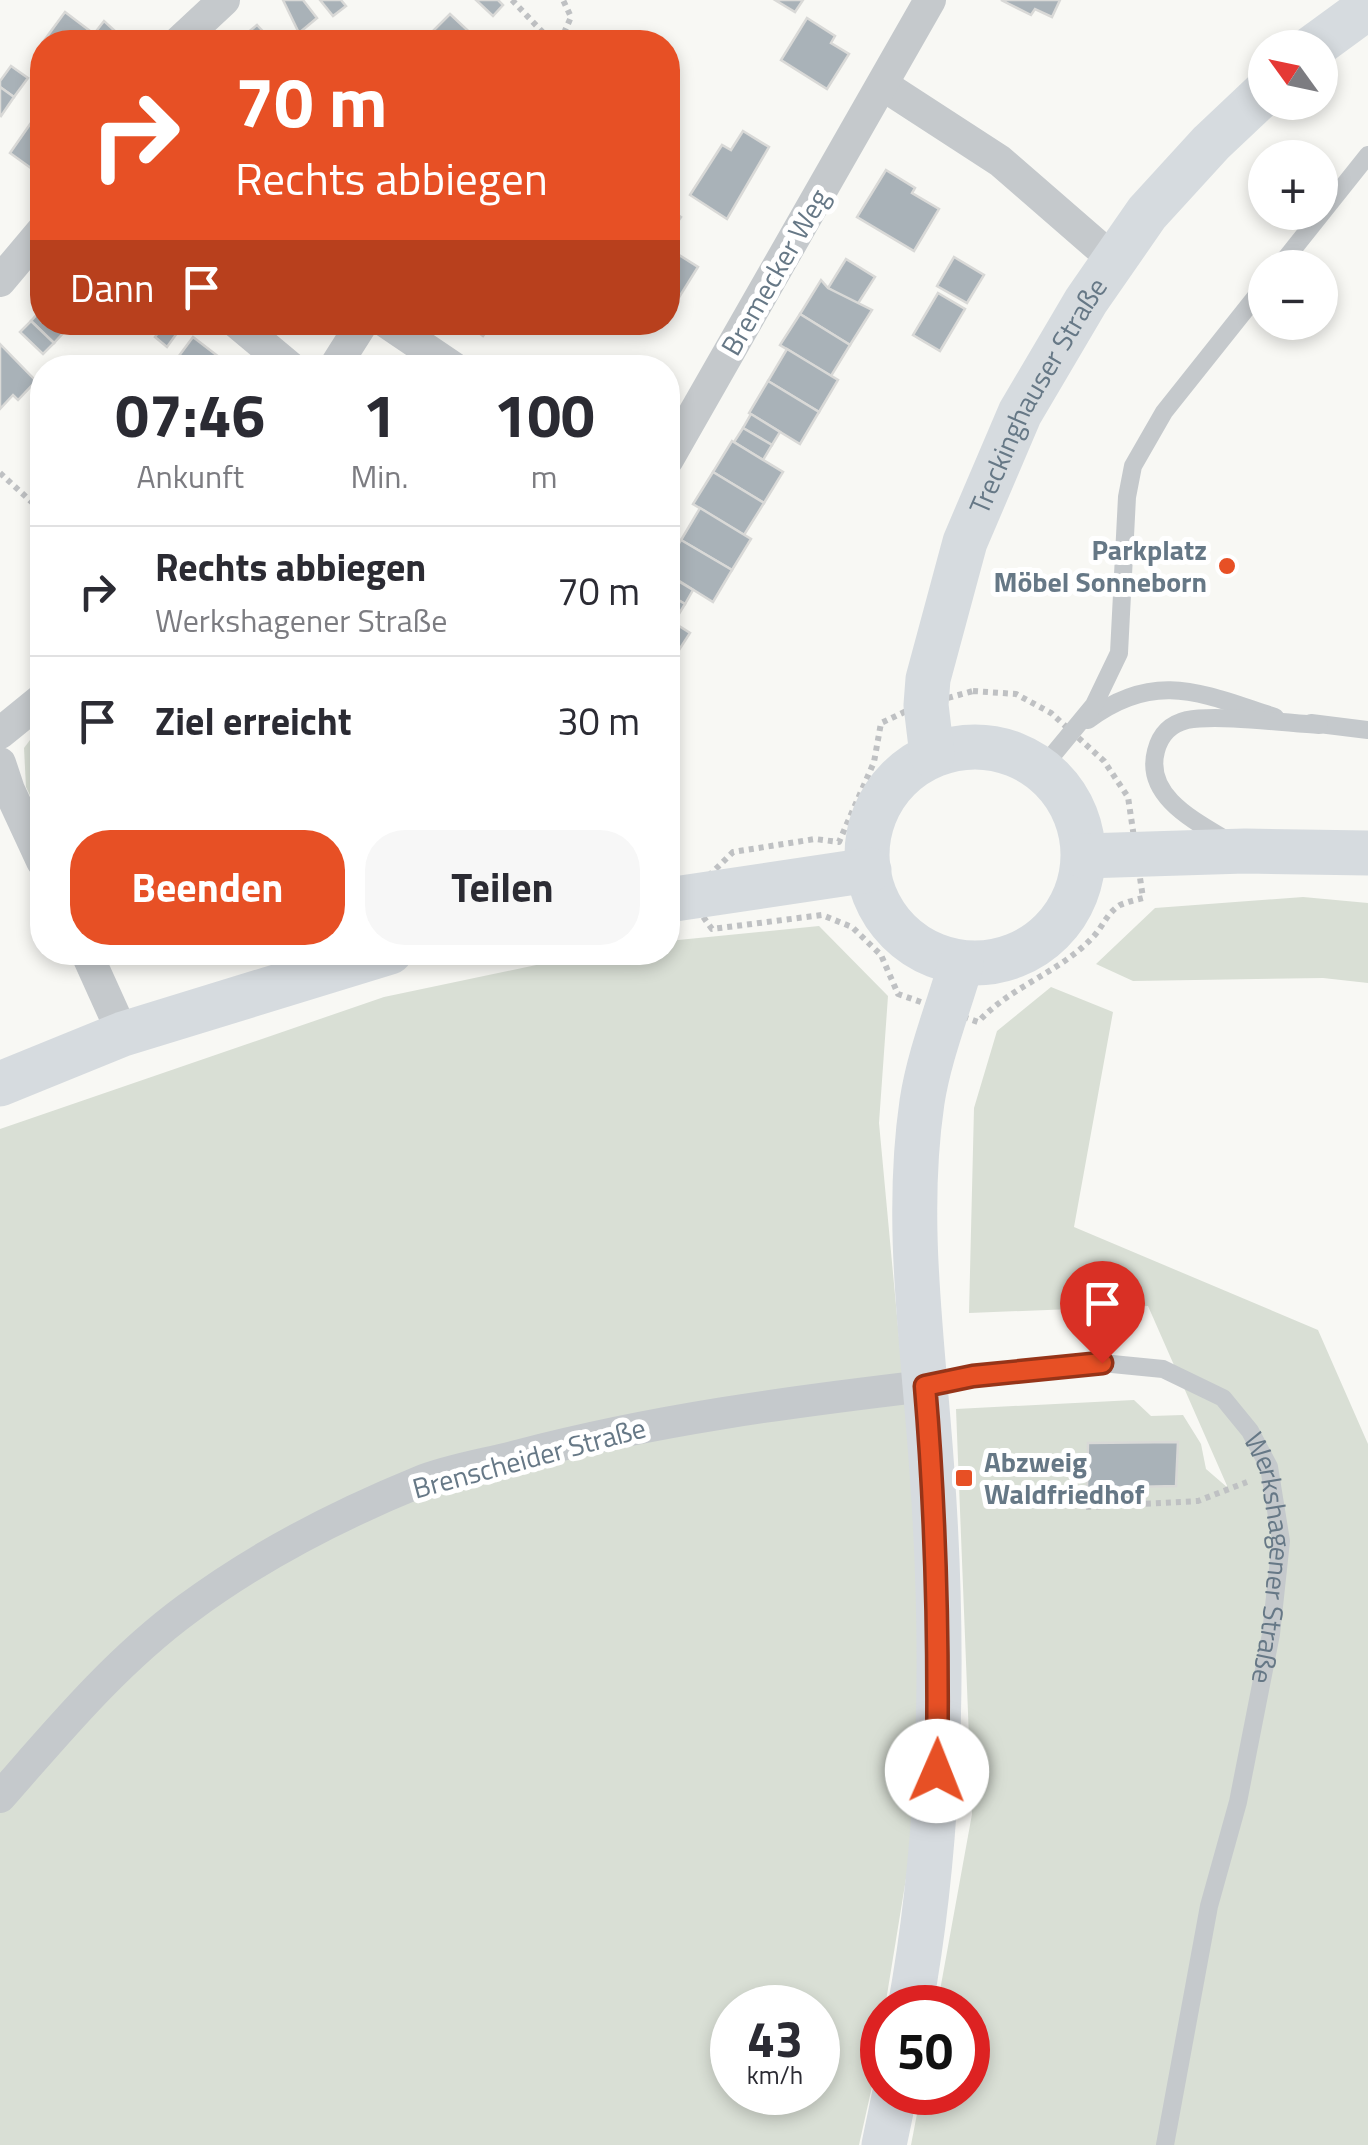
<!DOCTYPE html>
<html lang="de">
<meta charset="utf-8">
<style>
:root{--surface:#fff;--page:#f7f7f7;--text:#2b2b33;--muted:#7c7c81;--line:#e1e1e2;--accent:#e75025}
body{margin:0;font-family:"Titillium Web",sans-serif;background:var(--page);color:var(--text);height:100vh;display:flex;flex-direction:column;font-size:38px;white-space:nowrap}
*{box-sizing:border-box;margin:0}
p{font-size:32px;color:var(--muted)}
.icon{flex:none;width:55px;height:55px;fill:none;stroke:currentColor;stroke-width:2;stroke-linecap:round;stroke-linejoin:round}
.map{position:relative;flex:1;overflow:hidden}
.details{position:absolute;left:30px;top:355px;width:650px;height:610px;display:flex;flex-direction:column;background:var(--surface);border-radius:40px;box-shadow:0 5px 15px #0003}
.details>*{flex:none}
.banner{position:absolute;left:30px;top:30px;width:650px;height:305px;border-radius:40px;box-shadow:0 5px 15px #0003;background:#e75025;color:#fff;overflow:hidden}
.needle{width:65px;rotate:303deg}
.fabs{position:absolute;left:1248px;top:30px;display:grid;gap:20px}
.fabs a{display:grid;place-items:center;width:90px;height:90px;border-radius:50%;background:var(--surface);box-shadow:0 5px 15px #0003;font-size:50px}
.speed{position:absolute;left:710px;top:1985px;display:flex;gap:20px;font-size:50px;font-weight:700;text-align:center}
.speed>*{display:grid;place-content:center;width:130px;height:130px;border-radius:50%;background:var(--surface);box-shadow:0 5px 15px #0003;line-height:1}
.speed small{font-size:25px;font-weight:400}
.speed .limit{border:15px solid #d22;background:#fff;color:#111}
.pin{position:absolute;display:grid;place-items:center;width:85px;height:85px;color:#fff;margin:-102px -42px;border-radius:50% 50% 50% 0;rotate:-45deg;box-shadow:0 0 10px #0007}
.pin .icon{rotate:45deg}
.me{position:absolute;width:110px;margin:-55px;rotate:1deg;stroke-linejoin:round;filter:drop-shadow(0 0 8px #0008)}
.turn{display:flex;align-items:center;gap:35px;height:210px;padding:0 40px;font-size:45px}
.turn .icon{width:130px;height:130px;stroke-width:2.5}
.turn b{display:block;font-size:70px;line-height:85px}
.then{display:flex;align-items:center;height:95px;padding:0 40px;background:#0003;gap:20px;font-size:38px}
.eta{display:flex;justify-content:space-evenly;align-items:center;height:170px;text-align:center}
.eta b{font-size:60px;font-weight:700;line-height:70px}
.action{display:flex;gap:20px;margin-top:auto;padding:20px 40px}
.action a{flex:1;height:115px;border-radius:40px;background:var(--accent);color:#fff;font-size:40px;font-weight:700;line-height:115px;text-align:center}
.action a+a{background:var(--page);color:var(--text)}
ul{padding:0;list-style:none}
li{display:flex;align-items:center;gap:30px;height:130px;padding:0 40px;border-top:2px solid var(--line)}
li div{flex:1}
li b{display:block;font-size:38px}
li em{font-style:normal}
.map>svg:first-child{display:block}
</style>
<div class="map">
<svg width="1368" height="2145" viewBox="0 0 1368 2145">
<rect width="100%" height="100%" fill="#f8f8f4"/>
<g fill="#d9dfd5" fill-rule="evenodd">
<polygon points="42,724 42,820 26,787 24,748"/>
<polygon points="1303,897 1368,903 1368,983 1323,978 1133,981 1096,964 1155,908"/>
<path d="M 819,926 L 888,996 L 879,1123 L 927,1638 L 918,1805 L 885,2007 L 882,2008 L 875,2073 L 859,2145 L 0,2145 L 0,1129 L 384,997 L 593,953 L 668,952 L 668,941 ZM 732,2008 L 818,2008 L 818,2092 L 732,2092 Z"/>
<polygon points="1051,987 1113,1012 1074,1227 1318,1330 1368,1444 1368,2145 911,2145 921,2093 968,2092 968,2008 937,2007 972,1814 956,1409 1134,1400 1151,1416 1183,1415 1201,1444 1206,1469 1228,1488 1148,1306 969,1313 974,1108 997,1031"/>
</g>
<g fill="#a9b2b8" stroke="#d9d9d7" stroke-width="2.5">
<polygon points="283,0 303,0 317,18 299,33"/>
<polygon points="320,0 341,0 346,6 333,16"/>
<polygon points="476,0 498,0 503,5 493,16"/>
<polygon points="775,0 803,0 795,12"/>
<polygon points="1001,0 1060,0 1052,17 1035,9 1031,15"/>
<polygon points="65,12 94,34 104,21 127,42 43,42"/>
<polygon points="450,14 480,42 422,42"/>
<polygon points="807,18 835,36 831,43 849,54 827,89 781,60"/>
<polygon points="257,25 273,42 236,42"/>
<polygon points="11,66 28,78 14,97 0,87 0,81"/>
<polygon points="0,87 14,97 1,116 0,115"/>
<polygon points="40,110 42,112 42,176 10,153"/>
<polygon points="743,131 769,147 727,219 690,195 722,145 731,150"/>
<polygon points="886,170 915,188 912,193 939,209 914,251 857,217"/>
<polygon points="668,208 681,217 670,233 668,231"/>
<polygon points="668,248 698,267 668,315"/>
<polygon points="954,257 984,275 967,303 937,286"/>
<polygon points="846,259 875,277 857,305 828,288"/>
<polygon points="821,280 828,288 872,310 850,345 800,314"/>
<polygon points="938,293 965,309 940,351 913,335"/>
<polygon points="42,309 42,322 56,322 65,331 54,343 31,321"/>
<polygon points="800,314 850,345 831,376 780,345"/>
<polygon points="31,321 54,343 43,354 20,332"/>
<polygon points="166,322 185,322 167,347 155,337"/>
<polygon points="464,322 493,322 483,336"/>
<polygon points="193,337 232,367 170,368"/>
<polygon points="0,344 36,381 18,400 13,395 0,409"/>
<polygon points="787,349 838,380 819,412 768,381"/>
<polygon points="768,381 819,412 800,444 749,413"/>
<polygon points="751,414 780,432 772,445 743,428"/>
<polygon points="743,428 772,445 763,460 734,442"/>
<polygon points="732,441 783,472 764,503 713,472"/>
<polygon points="713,472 764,503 744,535 693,504"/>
<polygon points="700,508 751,539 732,570 681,540"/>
<polygon points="681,540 732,570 713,602 668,574 668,561"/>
<polygon points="668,575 693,590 685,604 668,594"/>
<polygon points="668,594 685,604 676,619 668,613"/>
<polygon points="668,619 690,633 668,667"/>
<polygon points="1178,1442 1176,1486 1087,1488 1088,1443"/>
</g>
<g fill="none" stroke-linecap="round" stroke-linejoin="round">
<g stroke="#bfc1c3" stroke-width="6" stroke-dasharray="5 5" stroke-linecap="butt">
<polyline points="512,0 552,42"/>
<polyline points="560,42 571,17 563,0"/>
<polyline points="0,473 36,506 42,518"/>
<path d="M 973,691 L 1016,694 L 1051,713 L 1104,761 L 1128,797 L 1143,898 C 1135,900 1127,902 1120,905 C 1107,913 1103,926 1094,936 C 1061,972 1011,986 978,1022 L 898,994 L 881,955 L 852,927 L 822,915 L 712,929 L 688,896 L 733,852 L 815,839 L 839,842 L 874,762 L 881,723 L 915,707 Z"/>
<polyline points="1086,1507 1198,1501 1247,1482"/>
</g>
<g stroke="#c5c9cc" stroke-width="18">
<polyline points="1278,268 1368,155"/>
<path d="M 1088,720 C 1156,669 1203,694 1275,717"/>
<polyline points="1311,723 1368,730"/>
<polyline points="1042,768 1094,705 1119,653 1127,497 1133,466 1164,412 1265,285"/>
<path d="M 1228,841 C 1195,821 1144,796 1156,751 C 1160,735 1170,724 1187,720 C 1217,714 1286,723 1319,725"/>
<path id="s1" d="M 926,1386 L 973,1376 L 1102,1363 L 1163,1369 L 1223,1398 L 1250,1431 L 1269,1467 L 1281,1541 L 1271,1634 L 1238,1802 L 1209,1906 L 1165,2145"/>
</g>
<g stroke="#c5c9cc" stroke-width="32">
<polyline points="179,42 224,0"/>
<polyline points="883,85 1000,161 1114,260"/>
<polyline points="0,281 42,231"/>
<polyline points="236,322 291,368"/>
<polyline points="386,322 454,368"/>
<polyline points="334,368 363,322"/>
<polyline points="668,459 930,0"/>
<polyline points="0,733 42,699"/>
<polyline points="0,763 9,790 42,861"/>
<polyline points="86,952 123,1034"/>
<path d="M 0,1797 C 58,1731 115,1662 187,1609 C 257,1557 338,1515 419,1482 C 451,1469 488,1464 521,1455 C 654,1420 789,1402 925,1386"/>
</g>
<g stroke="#d6dbdf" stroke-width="45">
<polyline points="1312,48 1368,7"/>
<circle cx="975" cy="855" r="108"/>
<path id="s2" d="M 932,755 L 926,705 L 928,679 L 965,542 L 1020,413 L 1086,301 L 1147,213 L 1211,143 L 1265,92"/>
<polyline points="1084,856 1245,851 1368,853"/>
<polyline points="668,900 869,870"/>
<polyline points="0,1084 123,1034 390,952"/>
<path d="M 910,2008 C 942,1831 945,1651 932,1472 C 924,1350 904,1224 922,1102 C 929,1056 948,1009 961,964"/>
<polyline points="884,2145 895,2092"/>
</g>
</g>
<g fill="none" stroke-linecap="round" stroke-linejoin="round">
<g stroke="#963418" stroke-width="25">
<path id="route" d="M 937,1771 C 939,1642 936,1515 925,1386 L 973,1376 L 1102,1363"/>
</g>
<use href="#route" stroke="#e75025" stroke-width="18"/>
</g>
<g fill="#e75025" stroke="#fff" stroke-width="4">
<circle cx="1227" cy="566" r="10"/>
<rect x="954" y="1468" width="20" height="20" rx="5"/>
</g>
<g text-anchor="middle" stroke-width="10" stroke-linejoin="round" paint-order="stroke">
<g font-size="28" fill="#667886" stroke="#fff">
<text transform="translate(775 272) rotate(-60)" y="10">Bremecker Weg</text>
<text dy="10" stroke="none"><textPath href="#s2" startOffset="382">Treckinghauser Straße</textPath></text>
<text transform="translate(529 1458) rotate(-15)" y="10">Brenscheider Straße</text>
<text dy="10" stroke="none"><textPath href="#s1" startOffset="480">Werkshagener Straße</textPath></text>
</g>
<g font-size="28" font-weight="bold" fill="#667886" stroke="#fff" text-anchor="end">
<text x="1207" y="560">Parkplatz<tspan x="1207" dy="32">Möbel Sonneborn</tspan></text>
<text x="984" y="1472" text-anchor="start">Abzweig<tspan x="984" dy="32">Waldfriedhof</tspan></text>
</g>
</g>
</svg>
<div class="fabs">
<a><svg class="needle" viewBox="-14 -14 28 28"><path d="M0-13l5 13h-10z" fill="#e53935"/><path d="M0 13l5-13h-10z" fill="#7c7c81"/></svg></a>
<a>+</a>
<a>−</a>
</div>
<div class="speed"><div>43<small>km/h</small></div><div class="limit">50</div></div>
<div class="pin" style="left:1102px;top:1363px;background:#d93025"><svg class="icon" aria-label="arrive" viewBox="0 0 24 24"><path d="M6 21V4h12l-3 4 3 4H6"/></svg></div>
<svg class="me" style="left:937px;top:1771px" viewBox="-20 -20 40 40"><circle r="19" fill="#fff"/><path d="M0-13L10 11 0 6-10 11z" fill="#e75025"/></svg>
<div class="banner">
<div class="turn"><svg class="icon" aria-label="right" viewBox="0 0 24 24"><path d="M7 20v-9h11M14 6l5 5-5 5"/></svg><div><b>70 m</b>Rechts abbiegen</div></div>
<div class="then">Dann<svg class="icon" aria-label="arrive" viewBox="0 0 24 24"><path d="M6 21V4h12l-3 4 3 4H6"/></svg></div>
</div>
<section class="details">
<div class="eta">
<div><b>07:46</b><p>Ankunft</p></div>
<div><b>1</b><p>Min.</p></div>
<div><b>100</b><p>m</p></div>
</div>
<ul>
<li><svg class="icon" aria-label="right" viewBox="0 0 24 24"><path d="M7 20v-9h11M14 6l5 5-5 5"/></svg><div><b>Rechts abbiegen</b><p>Werkshagener Straße</p></div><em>70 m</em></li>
<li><svg class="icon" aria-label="arrive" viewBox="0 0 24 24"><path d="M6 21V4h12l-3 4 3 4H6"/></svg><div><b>Ziel erreicht</b></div><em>30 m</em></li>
</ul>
<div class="action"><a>Beenden</a><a>Teilen</a></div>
</section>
</div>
